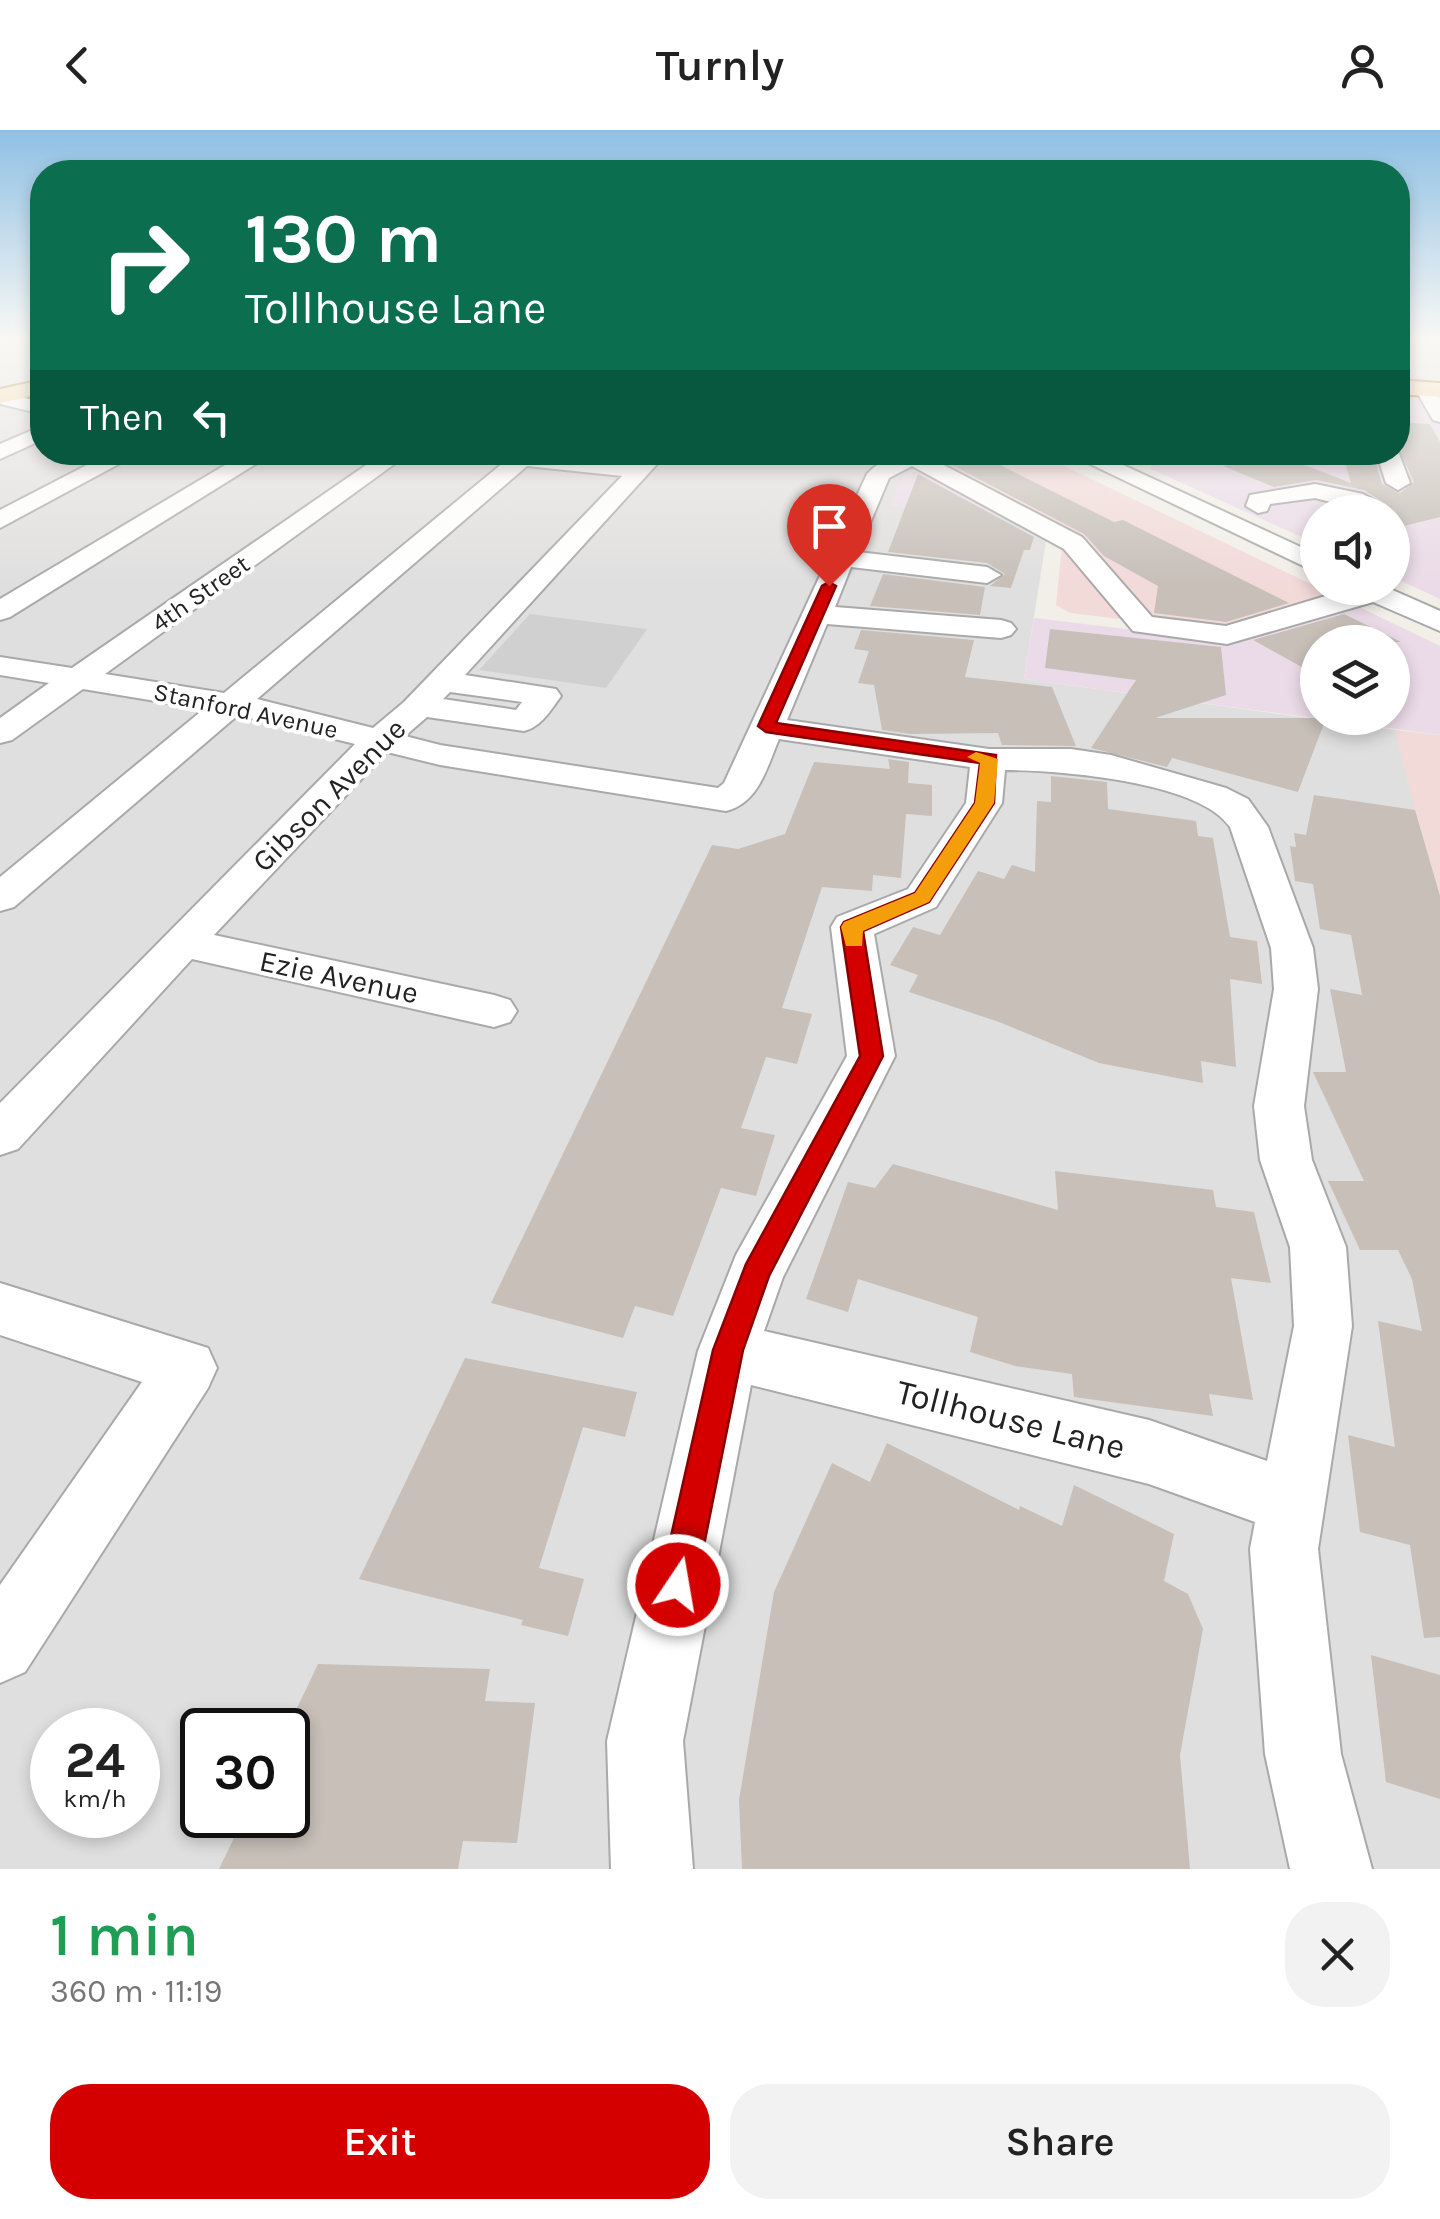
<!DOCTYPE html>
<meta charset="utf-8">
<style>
:root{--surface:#fff;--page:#f2f2f2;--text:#222;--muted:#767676;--accent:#d40000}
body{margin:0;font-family:Karla,sans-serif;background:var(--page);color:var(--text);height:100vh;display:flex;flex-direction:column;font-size:38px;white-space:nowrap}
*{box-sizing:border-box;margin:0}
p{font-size:32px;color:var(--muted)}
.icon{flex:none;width:55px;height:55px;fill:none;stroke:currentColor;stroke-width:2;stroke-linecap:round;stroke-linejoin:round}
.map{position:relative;height:1739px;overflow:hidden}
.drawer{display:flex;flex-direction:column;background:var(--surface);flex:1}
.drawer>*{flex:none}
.banner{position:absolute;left:30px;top:30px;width:1380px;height:305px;border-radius:40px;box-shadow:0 5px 15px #0003;background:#0b6e4f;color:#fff;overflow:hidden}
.buttons{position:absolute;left:1300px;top:365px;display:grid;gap:20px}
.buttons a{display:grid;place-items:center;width:110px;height:110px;border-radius:50%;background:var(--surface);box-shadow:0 5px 15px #0003;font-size:50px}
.speed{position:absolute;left:30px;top:1578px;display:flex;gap:20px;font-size:50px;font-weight:700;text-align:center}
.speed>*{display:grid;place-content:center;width:130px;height:130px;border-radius:50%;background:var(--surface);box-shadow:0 5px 15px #0003;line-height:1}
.speed small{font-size:25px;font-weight:400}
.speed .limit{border:5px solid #111;border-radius:15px;background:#fff;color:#111}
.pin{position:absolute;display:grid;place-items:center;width:85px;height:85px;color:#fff;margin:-102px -42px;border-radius:50% 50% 50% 0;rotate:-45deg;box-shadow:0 0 10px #0007}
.pin .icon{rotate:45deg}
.me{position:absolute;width:110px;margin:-55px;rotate:12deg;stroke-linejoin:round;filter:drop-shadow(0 0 8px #0008)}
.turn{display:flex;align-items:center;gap:35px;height:210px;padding:0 50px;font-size:45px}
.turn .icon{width:130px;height:130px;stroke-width:2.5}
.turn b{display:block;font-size:70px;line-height:85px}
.then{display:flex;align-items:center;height:95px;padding:0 50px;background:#0003;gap:20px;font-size:38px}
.round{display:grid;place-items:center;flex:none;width:105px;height:105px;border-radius:40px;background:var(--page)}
.head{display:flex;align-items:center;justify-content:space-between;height:170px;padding:0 50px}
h1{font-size:60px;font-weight:600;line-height:75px;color:#1e9e55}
.button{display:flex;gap:20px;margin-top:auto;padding:20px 50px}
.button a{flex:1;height:115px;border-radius:40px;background:var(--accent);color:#fff;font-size:40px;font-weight:600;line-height:115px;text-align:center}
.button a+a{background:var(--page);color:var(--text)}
header{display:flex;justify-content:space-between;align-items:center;height:130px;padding:0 50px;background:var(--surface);font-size:45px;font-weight:600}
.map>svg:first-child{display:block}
</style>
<header><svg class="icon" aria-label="back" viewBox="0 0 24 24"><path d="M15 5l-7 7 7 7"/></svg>Turnly<svg class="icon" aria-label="person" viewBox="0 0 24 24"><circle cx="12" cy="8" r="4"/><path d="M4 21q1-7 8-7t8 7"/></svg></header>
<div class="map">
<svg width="1440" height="1739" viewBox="0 0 1440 1739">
<rect width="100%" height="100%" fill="#f2efe9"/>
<g fill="#e0dfdf" fill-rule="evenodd">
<polygon points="0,210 42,210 42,249 0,259"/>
<polygon points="1398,210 1440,210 1440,254 1398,251"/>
<path d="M 42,265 L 42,322 L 910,323 L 923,338 L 903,346 L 891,375 L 1014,388 L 1047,405 L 1024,549 L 1395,600 L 1440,765 L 1440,1739 L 0,1739 L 0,275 ZM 52,1600 L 138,1600 L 138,1685 L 52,1685 ZM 202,1600 L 288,1600 L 288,1685 L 202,1685 Z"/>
</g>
<g fill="#f2dad9">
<polygon points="998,323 1037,323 1340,468 1225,502 1070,483 1056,475 1063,406 936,335"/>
<polygon points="1395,600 1440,605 1440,766 1414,676"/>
</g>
<g fill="#ebdbe8" fill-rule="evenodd">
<polygon points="1398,265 1440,268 1440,469 1393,447 1392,382 1318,382 1317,414 1151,339 1150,323 1398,322"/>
<polygon points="923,338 1014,388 890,375 903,346"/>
<path d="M 1357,476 L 1440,516 L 1440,605 L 1024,549 L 1034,488 L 1235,512 ZM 1318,512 L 1392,512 L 1392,588 L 1318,588 Z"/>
</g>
<polygon fill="#d0d0d0" points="530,484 647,499 606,558 479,540"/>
<g fill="#c7bfb8">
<polygon points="1398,292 1430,294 1440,312 1440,387 1392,399 1392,382 1378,382 1386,374 1364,360 1316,350 1274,357 1223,336 1276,324 1351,353 1342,322 1373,322 1382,354 1400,363 1414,352 1398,317"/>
<polygon points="984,327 1114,392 1123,390 1289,473 1226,492 1154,483 1158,456 1104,426 1084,404 950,334"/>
<polygon points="918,344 1034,407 1030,420 1024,420 1011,458 990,456 1005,444 987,433 888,422"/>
<polygon points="883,444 985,457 980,485 870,476"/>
<polygon points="1344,484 1401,512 1318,512 1318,546 1253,510"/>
<polygon points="1050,499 1221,517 1226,565 1155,588 1326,588 1298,662 1172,628 1167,637 1091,618 1136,550 1045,538"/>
<polygon points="861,500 974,510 965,547 1052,557 1076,616 1002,615 998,603 910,604 882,600 874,555 858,553 869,521 854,519"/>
<polygon points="888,629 909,632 908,653 932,655 932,686 906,684 901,748 873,745 872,761 822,757 782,878 812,884 797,934 766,927 741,998 775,1005 756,1066 721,1058 673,1186 635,1176 623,1208 491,1173 712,715 738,719 785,704 814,632 890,639"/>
<polygon points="1051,646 1107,652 1108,679 1196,691 1198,706 1213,708 1230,807 1257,811 1262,854 1230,849 1236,937 1201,931 1203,953 1099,933 999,892 909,862 918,845 890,835 913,797 940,805 978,741 1004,749 1012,735 1035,742 1037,671 1051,672"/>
<polygon points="1314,665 1415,680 1440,766 1440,1507 1424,1508 1410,1415 1360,1402 1348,1305 1395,1317 1378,1191 1422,1201 1412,1149 1398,1120 1360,1120 1328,1051 1364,1051 1313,942 1346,942 1330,859 1362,865 1351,805 1320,799 1313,754 1295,751 1290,716 1296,717 1294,703 1306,705"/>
<polygon points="893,1034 1058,1080 1055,1041 1213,1060 1216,1077 1254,1082 1271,1153 1231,1148 1253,1270 1209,1264 1213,1286 1074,1267 1072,1244 1015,1236 970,1222 978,1187 858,1149 848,1182 806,1169 848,1052 875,1058"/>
<polygon points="465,1228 637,1262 625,1307 583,1297 539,1438 584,1449 568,1506 521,1495 523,1490 359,1449"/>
<polygon points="887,1313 1019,1380 1020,1376 1062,1396 1074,1355 1174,1404 1164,1451 1188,1464 1203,1499 1180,1625 1190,1739 742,1739 739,1670 774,1462 832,1333 870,1352"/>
<polygon points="1371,1525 1440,1545 1440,1669 1386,1652"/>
<polygon points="318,1534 490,1539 485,1571 535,1573 517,1713 463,1711 458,1739 219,1739 245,1685 288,1685 288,1597"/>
</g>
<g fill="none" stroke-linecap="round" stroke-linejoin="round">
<g stroke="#a9a9a9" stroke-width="4">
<g id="minor">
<polygon points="1425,253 1432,255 1440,268 1440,292 1433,290 1415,259"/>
<polygon points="0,262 42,272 42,284 0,274"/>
<polygon points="42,296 42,310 0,329 0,314"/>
<polygon points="1398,321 1410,353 1398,360 1386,353 1376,322"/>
<polygon points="112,322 141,322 0,398 0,380"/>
<polygon points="247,322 275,322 10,487 0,490 0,469"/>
<path d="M 385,322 L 411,322 L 105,544 L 224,563 L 503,333 L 460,329 L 449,322 L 541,322 L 634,333 L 644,322 L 668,322 L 465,545 L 556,559 L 561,566 C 551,580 541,597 524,601 L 427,587 L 405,606 L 440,615 L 718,658 L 724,653 L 867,344 C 891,318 928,322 960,322 L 936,331 L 1082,407 L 1152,487 L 1226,496 L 1352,458 L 1388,458 L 1440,481 L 1440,501 L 1373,472 L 1227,514 L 1133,501 L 1064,419 L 912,336 L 889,348 L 858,422 L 987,437 L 1001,445 L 987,453 L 851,437 L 835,477 L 1001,490 L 1011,493 L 1016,499 L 1011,505 L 1001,508 L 827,494 L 787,590 L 989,619 L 1071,619 L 1111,625 L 1226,658 L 1248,669 L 1268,697 L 1313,818 L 1318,859 L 1304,976 L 1312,1030 L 1346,1117 L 1352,1196 L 1318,1419 L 1341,1624 L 1372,1739 L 1290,1739 L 1265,1624 L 1250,1419 L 1255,1392 L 1149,1354 L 751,1255 L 683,1611 L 693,1739 L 611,1739 L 607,1611 L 698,1221 L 736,1125 L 847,926 L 831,797 L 837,787 L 908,759 L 966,673 L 970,637 L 779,609 C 767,637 759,673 726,681 L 440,635 L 387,622 L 214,805 L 494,865 L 510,870 L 517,881 L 510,892 L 494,897 L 192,829 L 18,1019 L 0,1025 L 0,973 L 355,614 L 238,585 L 14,777 L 0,781 L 0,747 L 204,579 L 83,559 L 12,610 L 0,613 L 0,588 L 49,553 L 0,545 L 0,527 L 72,538 ZM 527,336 L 622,346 L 404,572 L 373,598 L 257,569 ZM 450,562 L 522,572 L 516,580 L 443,569 ZM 1005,640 C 1058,640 1199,651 1230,697 L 1271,818 L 1274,859 L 1254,976 L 1260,1030 L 1290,1117 L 1294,1196 L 1267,1331 L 1149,1290 L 764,1201 L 783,1147 L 895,926 L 874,804 L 936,777 L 1002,673 Z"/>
<polygon points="1065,322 1095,322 1318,425 1318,443"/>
<polygon points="1315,354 1363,364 1383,375 1371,382 1315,368 1270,374 1267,381 1258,383 1246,376 1250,365"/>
<polygon points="0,1153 208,1218 217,1238 208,1258 25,1542 0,1553 0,1455 142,1252 0,1205"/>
</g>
</g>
<g stroke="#a06b00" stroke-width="4">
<g id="major">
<polygon points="42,250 42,264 0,273 0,259"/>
<polygon points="1398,250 1440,253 1440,267 1398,264"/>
</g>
</g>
<use href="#minor" fill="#fff" fill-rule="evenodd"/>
<use href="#major" fill="#fcd6a4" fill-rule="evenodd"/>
</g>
<linearGradient id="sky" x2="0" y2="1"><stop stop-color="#8fc0e4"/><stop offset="0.46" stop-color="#f9f8f5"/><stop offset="1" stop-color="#f9f8f5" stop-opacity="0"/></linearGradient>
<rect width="1440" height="454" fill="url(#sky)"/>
<polygon fill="#d40000" stroke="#8a0000" stroke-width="2.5" points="829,452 836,456 776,593 996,625 994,673 929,772 863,801 883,926 769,1146 743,1220 696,1455 690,1467 678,1472 666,1467 660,1455 713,1220 746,1134 860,926 841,797 844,792 915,763 975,673 980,633 766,602 758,596 822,456"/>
<polygon fill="#f59e0b" points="976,622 998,629 994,673 929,772 863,801 862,816 846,816 841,797 844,792 915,763 975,673 980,633 967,627"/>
<g text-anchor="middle" stroke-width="8" stroke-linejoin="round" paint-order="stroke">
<g font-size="25" fill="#222" stroke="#fff">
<text transform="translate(200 463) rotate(-35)" y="9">4th Street</text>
<text transform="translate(246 580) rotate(12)" y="9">Stanford Avenue</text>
</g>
<g font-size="30" fill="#222" stroke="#fff">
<text transform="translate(329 665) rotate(-45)" y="10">Gibson Avenue</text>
<text transform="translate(339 847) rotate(12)" y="10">Ezie Avenue</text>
</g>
<g font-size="35" fill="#222" stroke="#fff">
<text transform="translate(1011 1289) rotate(14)" y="12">Tollhouse Lane</text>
</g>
</g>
</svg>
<div class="buttons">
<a><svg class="icon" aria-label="sound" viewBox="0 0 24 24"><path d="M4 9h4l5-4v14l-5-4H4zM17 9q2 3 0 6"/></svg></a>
<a><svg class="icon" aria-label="layers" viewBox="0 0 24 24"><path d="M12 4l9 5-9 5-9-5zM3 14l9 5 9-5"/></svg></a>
</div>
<div class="speed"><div>24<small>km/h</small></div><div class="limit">30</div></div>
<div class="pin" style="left:829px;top:456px;background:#d93025"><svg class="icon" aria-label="arrive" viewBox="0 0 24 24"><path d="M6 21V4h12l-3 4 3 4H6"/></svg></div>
<svg class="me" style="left:678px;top:1455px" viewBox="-20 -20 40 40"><circle r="17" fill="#d40000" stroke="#fff" stroke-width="3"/><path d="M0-11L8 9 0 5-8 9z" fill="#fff"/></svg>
<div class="banner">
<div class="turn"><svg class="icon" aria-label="right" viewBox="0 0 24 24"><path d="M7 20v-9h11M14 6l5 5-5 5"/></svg><div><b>130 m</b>Tollhouse Lane</div></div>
<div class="then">Then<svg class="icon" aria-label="left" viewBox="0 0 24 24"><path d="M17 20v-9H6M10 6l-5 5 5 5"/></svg></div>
</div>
</div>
<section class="drawer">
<div class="head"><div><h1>1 min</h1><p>360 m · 11:19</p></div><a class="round"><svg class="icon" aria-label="close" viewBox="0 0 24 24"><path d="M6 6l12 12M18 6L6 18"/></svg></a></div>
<div class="button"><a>Exit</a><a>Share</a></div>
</section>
